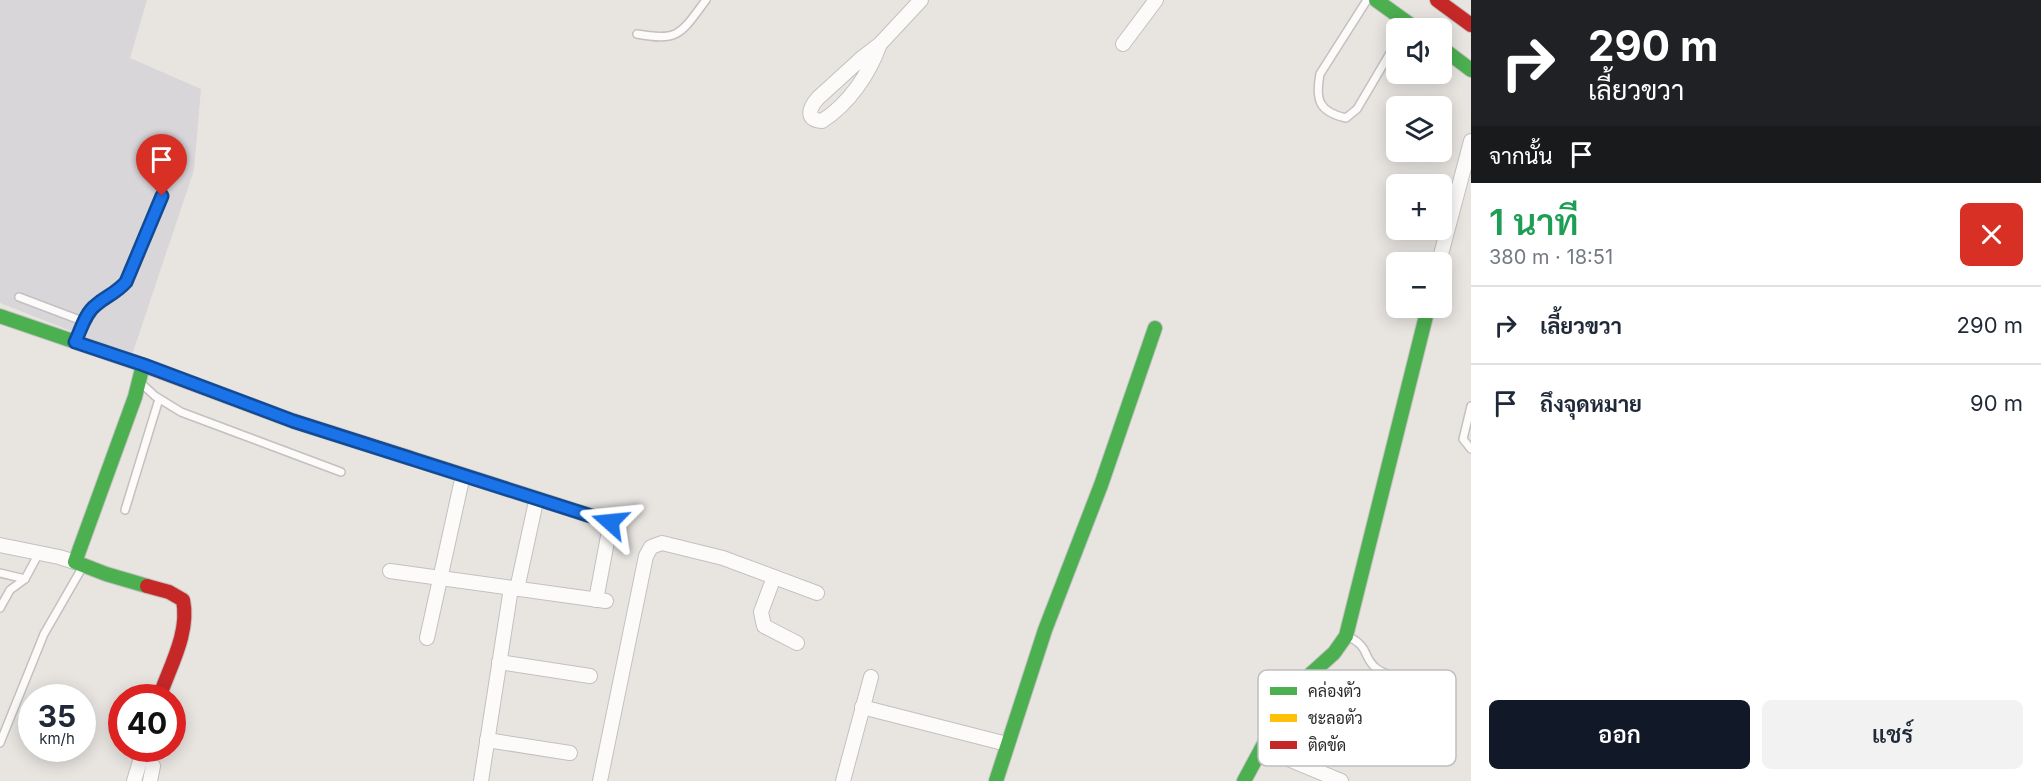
<!DOCTYPE html>
<html lang="th">
<meta charset="utf-8">
<style>
:root{--surface:#fff;--page:#f2f2f3;--text:#1f2937;--muted:#747a83;--line:#e0e1e3;--accent:#111827}
body{margin:0;font-family:Inter,Sarabun,sans-serif;background:var(--page);color:var(--text);height:100vh;display:flex;flex-direction:column;font-size:22px;white-space:nowrap}
*{box-sizing:border-box;margin:0}
p{font-size:20px;color:var(--muted)}
.icon{flex:none;width:33px;height:33px;fill:none;stroke:currentColor;stroke-width:2;stroke-linecap:round;stroke-linejoin:round}
.map{position:relative;flex:1;overflow:hidden}
.details{display:flex;flex-direction:column;background:var(--surface);width:570px}
.details>*{flex:none}
.banner{background:#202124;color:#fff;overflow:hidden}
.controls{position:absolute;left:1386px;top:18px;display:grid;gap:12px}
.controls a{display:grid;place-items:center;width:66px;height:66px;border-radius:9px;background:var(--surface);box-shadow:0 3px 15px #0003;font-size:30px}
.speed{position:absolute;left:18px;top:684px;display:flex;gap:12px;font-size:30px;font-weight:700;text-align:center}
.speed>*{display:grid;place-content:center;width:78px;height:78px;border-radius:50%;background:var(--surface);box-shadow:0 3px 15px #0003;line-height:1}
.speed small{font-size:15px;font-weight:400}
.speed .limit{border:9px solid #d22;background:#fff;color:#111}
.pin{position:absolute;display:grid;place-items:center;width:51px;height:51px;color:#fff;margin:-62px -26px;border-radius:50% 50% 50% 0;rotate:-45deg;box-shadow:0 0 6px #0007}
.pin .icon{rotate:45deg}
.me{position:absolute;width:66px;margin:-33px;rotate:288deg;stroke-linejoin:round;filter:drop-shadow(0 0 4px #0008)}
.turn{display:flex;align-items:center;gap:21px;height:126px;padding:0 18px;font-size:27px}
.turn .icon{width:78px;height:78px;stroke-width:2.5}
.turn b{display:block;font-size:42px;line-height:51px}
.then{display:flex;align-items:center;height:57px;padding:0 18px;background:#0003;gap:12px;font-size:22px}
.round{display:grid;place-items:center;flex:none;width:63px;height:63px;border-radius:9px;background:var(--page)}
.summary{display:flex;align-items:center;justify-content:space-between;height:102px;padding:0 18px}
h1{font-size:36px;font-weight:600;line-height:45px;color:#1e9e55}
.action{display:flex;gap:12px;margin-top:auto;padding:12px 18px}
.action a{flex:1;height:69px;border-radius:9px;background:var(--accent);color:#fff;font-size:24px;font-weight:600;line-height:69px;text-align:center}
.action a+a{background:var(--page);color:var(--text)}
ul{padding:0;list-style:none}
li{display:flex;align-items:center;gap:18px;height:78px;padding:0 18px;border-top:2px solid var(--line)}
li div{flex:1}
li b{display:block;font-size:22px}
li em{font-style:normal}
main{display:flex;flex:1;min-height:0}
.map>svg:first-child{display:block}
</style>
<main>
<div class="map">
<svg width="1471" height="781" viewBox="0 0 1471 781">
<rect width="100%" height="100%" fill="#e8e5e1"/>
<polygon fill="#d8d6d8" points="0,0 147,0 130,58 201,89 194,170 132,355 0,303"/>
<g fill="none" stroke-linecap="round" stroke-linejoin="round">
<g stroke="#c2c1c0" stroke-width="10">
<g id="lane">
<path d="M 1367,0 L 1320,74 C 1315,100 1319,112 1346,118 L 1357,109 L 1396,43"/>
<path d="M 637,34 C 680,42 681,33 706,0"/>
<polyline points="19,297 85,322"/>
<path d="M 77,339 C 82,328 86,313 95,305 C 106,295 114,295 126,282 L 162,196"/>
<polyline points="142,384 155,396 181,412 341,472"/>
<polyline points="1471,406 1463,439 1471,449"/>
<polyline points="125,510 159,399"/>
<polyline points="0,573 25,579"/>
<polyline points="0,608 10,590 25,579 39,553"/>
<path d="M 1347,636 C 1371,647 1362,657 1376,668 C 1383,674 1395,676 1404,680"/>
<polyline points="0,743 44,634 82,568"/>
</g>
</g>
<g stroke="#c2c1c0" stroke-width="16">
<g id="street">
<path d="M 880,44 C 869,74 849,104 822,121 C 805,120 809,108 818,98 L 863,57 L 880,44 L 921,0"/>
<polyline points="1123,44 1156,0"/>
<polyline points="1439,262 1471,141"/>
<polyline points="0,545 59,557 75,562"/>
<polyline points="390,571 606,601"/>
<polyline points="774,577 761,612 764,626 797,643"/>
<polyline points="517,589 535,506"/>
<polyline points="596,600 609,531"/>
<polyline points="427,638 461,484"/>
<polyline points="499,662 590,676"/>
<polyline points="862,707 1007,744"/>
<polyline points="487,740 570,753"/>
<polyline points="1262,748 1341,781"/>
<polyline points="134,781 144,748"/>
<polyline points="150,781 153,766"/>
<polyline points="481,781 511,588"/>
<polyline points="600,781 646,556 651,547 662,543 723,558 817,593"/>
<polyline points="843,781 871,677"/>
</g>
</g>
<g stroke="#c2c1c0" stroke-width="16">
<g id="fast">
<polyline points="1376,0 1415,28"/>
<polyline points="1442,48 1471,70"/>
<polyline points="0,316 143,365 135,397 75,562 106,574 147,586"/>
<polyline points="996,781 1045,630 1101,485 1155,328"/>
<polyline points="1244,781 1293,690 1334,653 1346,636 1428,308"/>
</g>
</g>
<g stroke="#c2c1c0" stroke-width="16">
<polyline id="slow" points="410,458 610,522"/>
</g>
<g stroke="#c2c1c0" stroke-width="16">
<g id="jam">
<polyline points="1437,0 1471,25"/>
<polyline points="143,365 293,421 410,458"/>
<path d="M 147,586 L 169,592 L 183,600 C 190,633 169,668 159,698"/>
</g>
</g>
<use href="#lane" stroke="#fcfbfa" stroke-width="7"/>
<use href="#street" stroke="#fcfbfa" stroke-width="14"/>
<use href="#fast" stroke="#4caf50" stroke-width="14"/>
<use href="#slow" stroke="#ffc107" stroke-width="14"/>
<use href="#jam" stroke="#c62828" stroke-width="14"/>
</g>
<g fill="none" stroke-linecap="round" stroke-linejoin="round">
<g stroke="#114b97" stroke-width="15">
<path id="route" d="M 162,196 L 126,282 C 114,295 107,295 96,305 C 85,313 81,330 75,342 L 144,365 L 293,421 L 610,522"/>
</g>
<use href="#route" stroke="#1a73e8" stroke-width="10"/>
</g>
<rect x="1258" y="670" width="198" height="96" rx="9" fill="#fff" stroke="#bfbfbf" stroke-width="1.5"/>
<rect x="1270" y="687" width="27" height="8" fill="#4caf50"/>
<rect x="1270" y="714" width="27" height="8" fill="#ffc107"/>
<rect x="1270" y="741" width="27" height="8" fill="#c62828"/>
<g font-size="16" fill="#2a2a2a">
<text x="1308" y="697">คล่องตัว</text>
<text x="1308" y="724">ชะลอตัว</text>
<text x="1308" y="751">ติดขัด</text>
</g>
</svg>
<div class="controls">
<a><svg class="icon" aria-label="sound" viewBox="0 0 24 24"><path d="M4 9h4l5-4v14l-5-4H4zM17 9q2 3 0 6"/></svg></a>
<a><svg class="icon" aria-label="layers" viewBox="0 0 24 24"><path d="M12 4l9 5-9 5-9-5zM3 14l9 5 9-5"/></svg></a>
<a>+</a>
<a>−</a>
</div>
<div class="speed"><div>35<small>km/h</small></div><div class="limit">40</div></div>
<div class="pin" style="left:162px;top:196px;background:#d93025"><svg class="icon" aria-label="arrive" viewBox="0 0 24 24"><path d="M6 21V4h12l-3 4 3 4H6"/></svg></div>
<svg class="me" style="left:610px;top:522px" viewBox="-20 -20 40 40"><path d="M0-17L14 15 0 8-14 15z" fill="#1a73e8" stroke="#fff" stroke-width="4"/></svg>
</div>
<section class="details">
<div class="banner">
<div class="turn"><svg class="icon" aria-label="right" viewBox="0 0 24 24"><path d="M7 20v-9h11M14 6l5 5-5 5"/></svg><div><b>290 m</b>เลี้ยวขวา</div></div>
<div class="then">จากนั้น<svg class="icon" aria-label="arrive" viewBox="0 0 24 24"><path d="M6 21V4h12l-3 4 3 4H6"/></svg></div>
</div>
<div class="summary"><div><h1>1 นาที</h1><p>380 m · 18:51</p></div><a class="round" style="background:#d93025;color:#fff"><svg class="icon" aria-label="close" viewBox="0 0 24 24"><path d="M6 6l12 12M18 6L6 18"/></svg></a></div>
<ul>
<li><svg class="icon" aria-label="right" viewBox="0 0 24 24"><path d="M7 20v-9h11M14 6l5 5-5 5"/></svg><div><b>เลี้ยวขวา</b></div><em>290 m</em></li>
<li><svg class="icon" aria-label="arrive" viewBox="0 0 24 24"><path d="M6 21V4h12l-3 4 3 4H6"/></svg><div><b>ถึงจุดหมาย</b></div><em>90 m</em></li>
</ul>
<div class="action"><a>ออก</a><a>แชร์</a></div>
</section>
</main>
